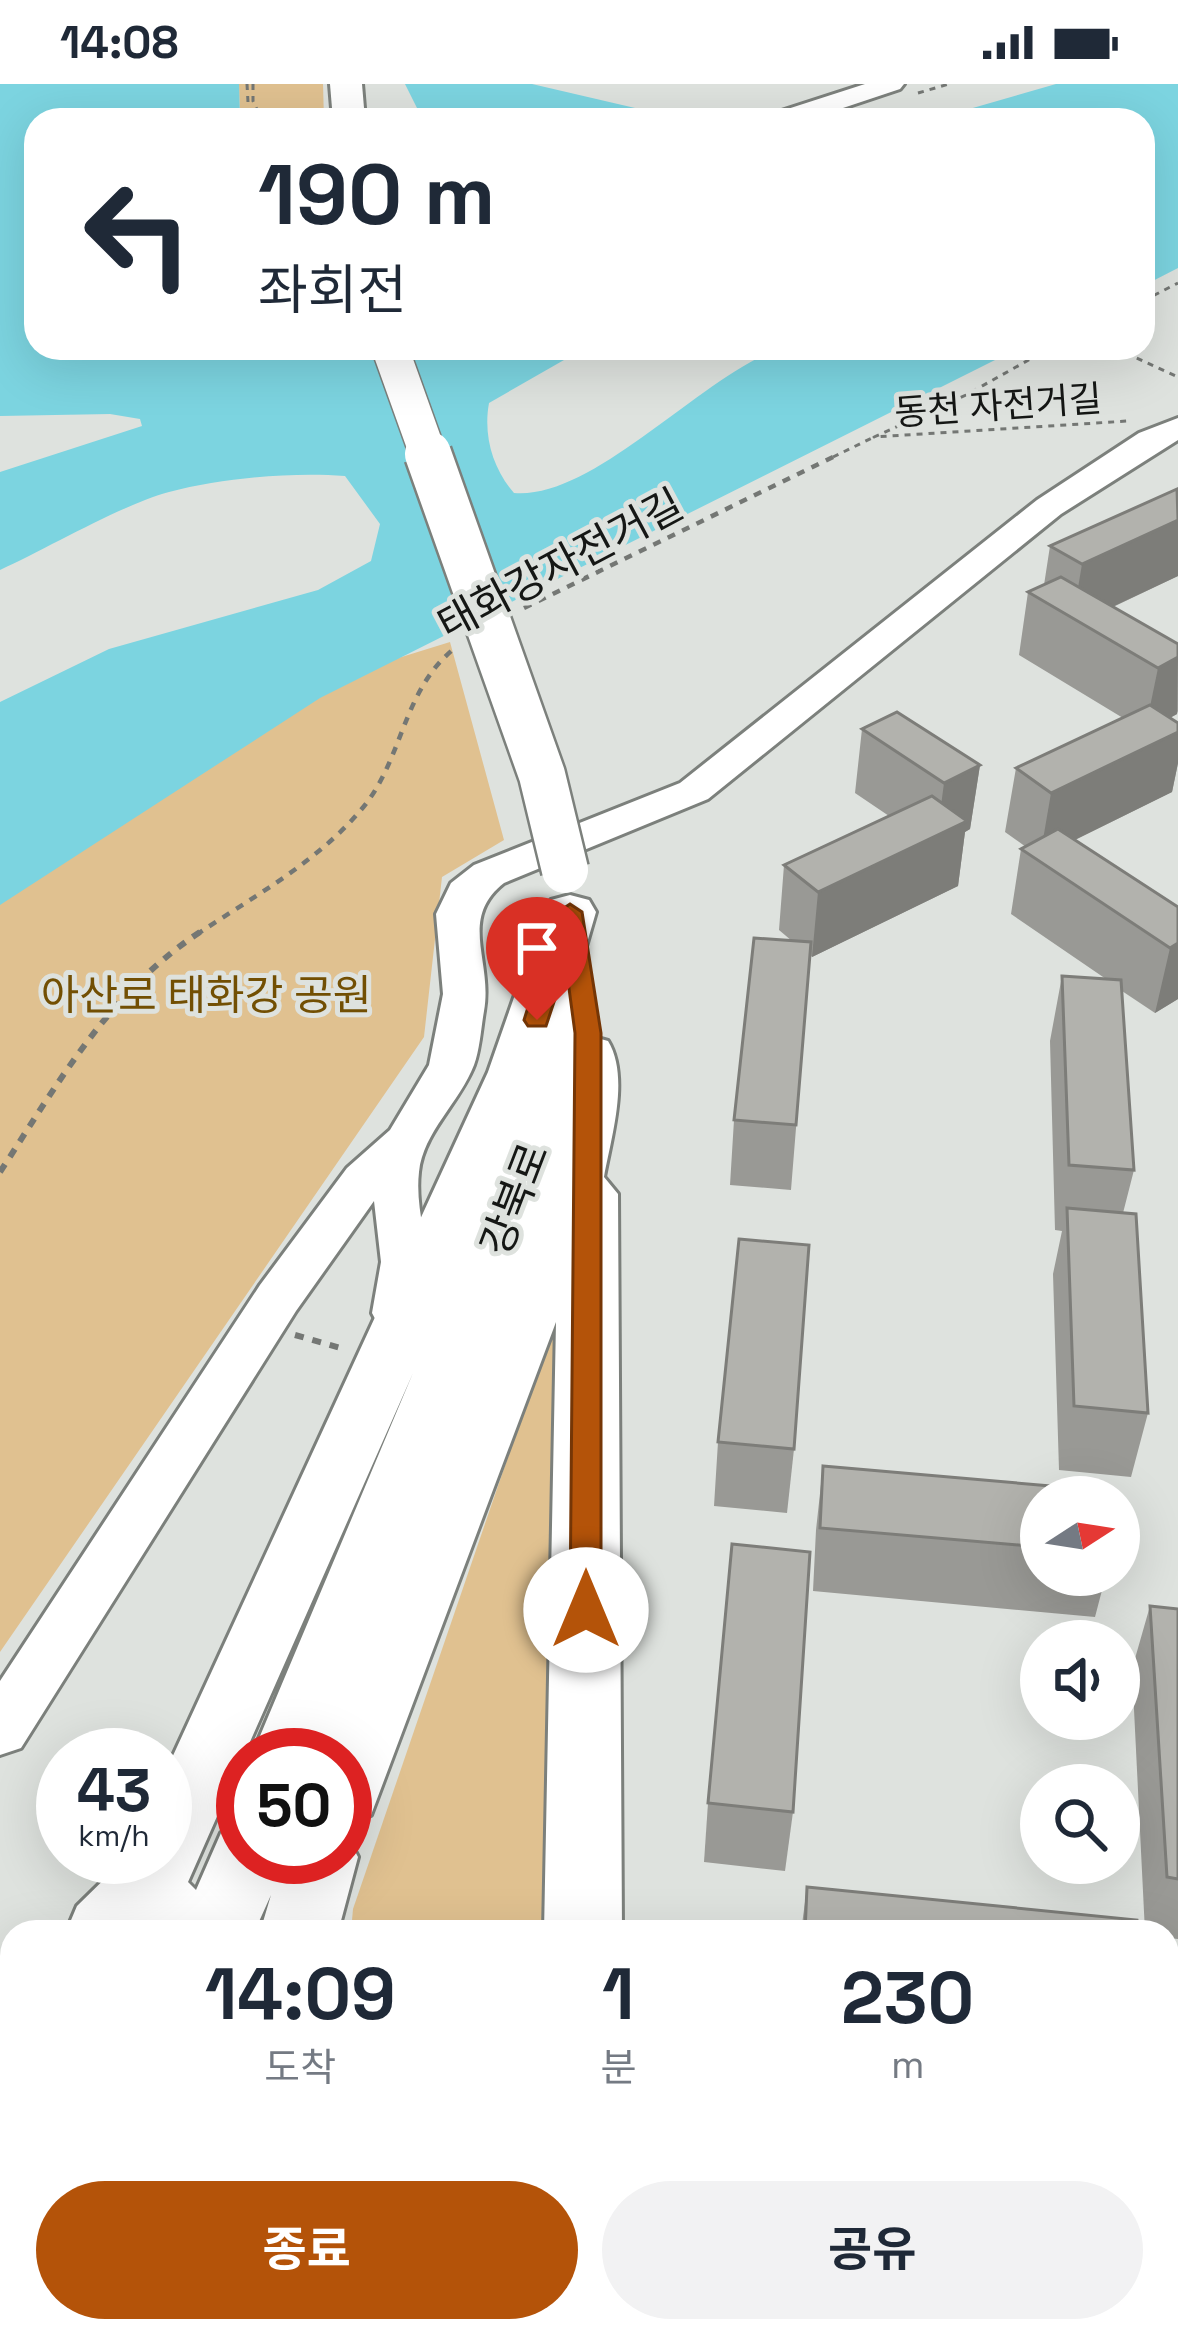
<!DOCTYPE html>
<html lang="ko">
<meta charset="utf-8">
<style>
:root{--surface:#fff;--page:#f2f2f3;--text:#1f2937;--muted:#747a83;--accent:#b45309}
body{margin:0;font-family:"Space Grotesk","Noto Sans KR",sans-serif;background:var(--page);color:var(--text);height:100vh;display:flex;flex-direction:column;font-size:45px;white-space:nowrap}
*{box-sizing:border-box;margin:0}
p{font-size:39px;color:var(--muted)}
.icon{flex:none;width:66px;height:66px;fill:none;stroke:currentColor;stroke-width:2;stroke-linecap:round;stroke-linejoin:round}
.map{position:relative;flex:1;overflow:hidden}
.sheet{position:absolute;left:0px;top:1836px;width:1179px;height:423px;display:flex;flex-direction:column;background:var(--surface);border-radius:36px 36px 0 0;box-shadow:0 12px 48px #0002}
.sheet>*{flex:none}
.hud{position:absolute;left:24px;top:24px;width:1131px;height:252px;border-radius:36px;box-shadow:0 12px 48px #0002;background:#fff;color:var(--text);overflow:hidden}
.needle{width:78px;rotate:78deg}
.tools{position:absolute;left:1020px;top:1392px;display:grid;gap:24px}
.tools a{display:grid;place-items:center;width:120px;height:120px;border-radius:50%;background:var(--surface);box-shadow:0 12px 48px #0002;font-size:60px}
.speed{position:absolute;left:36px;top:1644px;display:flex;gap:24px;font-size:60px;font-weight:700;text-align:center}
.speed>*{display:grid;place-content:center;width:156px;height:156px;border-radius:50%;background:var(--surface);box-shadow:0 12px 48px #0002;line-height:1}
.speed small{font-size:30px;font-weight:400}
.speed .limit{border:18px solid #d22;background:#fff;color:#111}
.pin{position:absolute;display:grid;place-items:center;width:102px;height:102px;color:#fff;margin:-123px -51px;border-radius:50% 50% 50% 0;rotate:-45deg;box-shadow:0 0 12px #0007}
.pin .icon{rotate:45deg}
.me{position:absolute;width:132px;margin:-66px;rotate:0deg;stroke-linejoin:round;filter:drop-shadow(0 0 9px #0008)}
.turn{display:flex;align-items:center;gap:42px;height:252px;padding:0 36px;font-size:54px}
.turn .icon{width:156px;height:156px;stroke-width:2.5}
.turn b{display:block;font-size:84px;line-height:102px}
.eta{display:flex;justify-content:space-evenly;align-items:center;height:204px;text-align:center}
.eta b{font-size:72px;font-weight:700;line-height:84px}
.cta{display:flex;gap:24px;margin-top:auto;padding:24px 36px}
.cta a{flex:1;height:138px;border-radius:72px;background:var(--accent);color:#fff;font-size:48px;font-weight:700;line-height:138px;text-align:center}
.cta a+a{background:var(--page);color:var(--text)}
.status{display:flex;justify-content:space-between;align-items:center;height:84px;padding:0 60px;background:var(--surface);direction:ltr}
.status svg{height:33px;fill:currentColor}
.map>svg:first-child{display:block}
</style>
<div class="status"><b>14:08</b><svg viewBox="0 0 49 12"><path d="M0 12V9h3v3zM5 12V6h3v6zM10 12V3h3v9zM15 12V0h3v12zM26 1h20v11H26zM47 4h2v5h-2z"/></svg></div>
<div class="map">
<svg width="1178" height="2258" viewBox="0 0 1178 2258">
<rect width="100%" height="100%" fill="#dee2de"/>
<g fill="#e0c190">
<polygon points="239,0 323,0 324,36 240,36"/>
<polygon points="450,558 504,756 442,793 424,953 0,1568 0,801 311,601"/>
<polygon points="570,1254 553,1848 351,1848 353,1825 548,1256"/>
</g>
<g fill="#7cd4e0">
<path d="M 0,0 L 239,0 L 240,36 L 36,36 L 36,264 L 585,264 L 489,319 C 483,352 493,385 514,409 C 594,416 702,291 781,264 L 1019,264 L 320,614 L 0,821 L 0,618 L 109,565 L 318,506 L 371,477 L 380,440 L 345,392 C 291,388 223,394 169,408 C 121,421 48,464 0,486 L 0,388 L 142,342 L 140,335 L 110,330 L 0,332 Z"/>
<polygon points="405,0 532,0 678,34 423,36"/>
<polygon points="1056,0 1178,0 1178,184 1143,202 1143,36 931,36"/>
</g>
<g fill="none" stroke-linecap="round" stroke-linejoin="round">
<polyline stroke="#b6b9b6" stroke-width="78" stroke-dasharray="78 39" stroke-linecap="butt" points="580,2247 580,2258"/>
<g stroke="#7c807c" stroke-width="6">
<g id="minor">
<polygon points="865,0 904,0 900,5 807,36 768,36 772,30"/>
<path d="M 1178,334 L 1178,356 L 1061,430 L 708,715 L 504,799 C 458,835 493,877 484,927 C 481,944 480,965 474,981 C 460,1018 423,1048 419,1088 C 413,1141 445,1188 415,1242 L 397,1248 L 379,1242 L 372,1229 L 381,1178 L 374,1117 L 296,1227 L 21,1664 L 0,1671 L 0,1597 L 260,1201 L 347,1084 L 390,1046 L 429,981 L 443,910 L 436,830 L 451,799 L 474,781 L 680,699 L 1037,416 L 1139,349 Z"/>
</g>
</g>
<g stroke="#7c807c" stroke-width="6">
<g id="major">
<polygon points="330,0 362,0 365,36 333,36"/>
<path d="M 570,811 L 589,816 L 596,828 L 571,914 L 585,918 L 594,931 L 590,952 L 608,957 C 630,993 611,1054 604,1093 L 618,1110 L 622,1848 L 544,1848 L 556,1238 L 371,1731 L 345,1741 L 345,1671 L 252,1671 L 413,1289 L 188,1798 L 196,1806 L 221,1749 L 243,1740 L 243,1773 L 345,1773 L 345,1748 L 358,1773 L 338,1848 L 260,1848 L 271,1811 L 257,1842 L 242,1848 L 66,1848 L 77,1822 L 127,1773 L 165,1773 L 165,1689 L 488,988 L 544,828 L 551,816 Z"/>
<polygon points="12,1899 12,1980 0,1985 0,1903"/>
<polygon points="0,2020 12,2022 12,2104 0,2102"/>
<polygon points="1178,2095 1178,2180 1167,2185 1167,2099"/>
<polygon points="0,2131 12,2134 12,2247 86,2247 81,2258 0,2258 0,2226 8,2219 0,2217"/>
<polygon points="305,2247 441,2247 446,2258 310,2258"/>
<polygon points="955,2247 1110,2247 1115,2258 960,2258"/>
</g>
</g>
<g stroke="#747774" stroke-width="3" stroke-dasharray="6 6" stroke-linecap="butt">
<polyline points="247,0 249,36"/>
<polyline points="253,0 253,17 262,36"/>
<polyline points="918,9 949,0"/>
<polyline points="1143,217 1178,199"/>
<polyline points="1050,264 966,311 874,353 1128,337"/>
<polyline points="1115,264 1178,293"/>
<polyline points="833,373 874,353"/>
</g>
<g stroke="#747774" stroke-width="4.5" stroke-dasharray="8 8" stroke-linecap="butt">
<polyline points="524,524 839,370"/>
<path d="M 196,851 C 254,812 320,777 365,721 C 404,671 403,605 456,563"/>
</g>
<g stroke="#747774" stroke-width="6" stroke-dasharray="9 9" stroke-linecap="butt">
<path d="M 0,1088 C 59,998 108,909 200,848"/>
<polyline points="295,1251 344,1265"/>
</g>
<use href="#minor" fill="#fff" fill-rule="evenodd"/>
<use href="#major" fill="#fff" fill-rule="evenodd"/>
<g stroke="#7c807c" stroke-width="39" stroke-linecap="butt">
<polyline id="major-bridge-far1" points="390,264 429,373"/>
</g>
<g stroke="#7c807c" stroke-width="51" stroke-linecap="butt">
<polyline id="major-bridge" points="428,370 542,691 565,786"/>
</g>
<use href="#major-bridge-far1" stroke="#fff" stroke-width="36"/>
<use href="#major-bridge" stroke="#fff" stroke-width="46"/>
</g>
<g fill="#999995">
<polygon points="1178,406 1178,492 1113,523 1178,560 1178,627 1177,630 1170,634 1178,639 1178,679 1172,708 1075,756 1178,823 1178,915 1155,929 1122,907 1134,1086 1123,1129 1148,1329 1131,1393 1059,1386 1053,1190 1062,1147 1055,1146 1050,957 1062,892 1106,895 1011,830 1021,765 1026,763 1005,748 1016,684 1123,634 1019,571 1028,508 1044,501 1050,462"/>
<polygon points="862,645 980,681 970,745 965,748 958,802 812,873 810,871 791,1106 730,1101 734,1036 792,857 779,846 784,781 889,732 855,709"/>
<polygon points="718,1358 794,1365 787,1429 714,1422"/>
<polygon points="823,1382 1041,1413 1041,1491 1106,1491 1095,1533 813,1507 816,1446"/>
<polygon points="1150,1522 1178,1525 1178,1855 1167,1854 1167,1848 1145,1848 1132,1585"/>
<polygon points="708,1719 793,1728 785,1787 704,1778"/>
<polygon points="807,1803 805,1848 801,1848"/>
</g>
<g fill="#7d7d79">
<polygon points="1178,436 1178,492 1080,538 1073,534 1082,480"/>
<polygon points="1178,573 1177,630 1145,647 1158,584"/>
<polygon points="1178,648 1178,679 1172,708 1040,773 1051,709"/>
<polygon points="980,681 970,745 965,748 958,802 812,873 818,808 937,752 944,699"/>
<polygon points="1178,859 1178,915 1155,929 1170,864"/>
</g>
<g fill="#b2b2ad" stroke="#7d7d79" stroke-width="3">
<polygon points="1177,405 1178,436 1082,480 1050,462"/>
<polygon points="1061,493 1178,560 1178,573 1158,584 1028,508"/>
<polygon points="1150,621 1178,639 1178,648 1051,709 1016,684"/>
<polygon points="897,628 980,681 944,699 862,645"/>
<polygon points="932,712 967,737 818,808 784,781"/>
<polygon points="1058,745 1178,823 1178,859 1170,864 1021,765"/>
<polygon points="754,854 811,858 796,1041 734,1036"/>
<polygon points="1062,892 1121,896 1134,1086 1069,1081"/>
<polygon points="1067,1124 1136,1130 1148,1329 1074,1322"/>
<polygon points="739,1155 809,1161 794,1365 718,1358"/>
<polygon points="823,1382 1108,1407 1109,1413 1041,1413 1041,1463 820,1444"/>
<polygon points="732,1460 810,1468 793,1728 708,1719"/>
<polygon points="1150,1522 1178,1525 1178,1795 1167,1793"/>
<polygon points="807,1803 1137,1836 1138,1848 805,1848"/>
</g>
<polygon fill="#b45309" stroke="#753606" stroke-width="3" points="570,820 582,828 601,949 601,1526 597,1535 586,1539 574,1535 570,1526 575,949 566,882 546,942 528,942 524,936 558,828"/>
<g text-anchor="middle" stroke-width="10" stroke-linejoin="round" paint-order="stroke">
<g font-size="36" fill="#151715" stroke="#dee2de">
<text transform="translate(998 321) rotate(-4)" y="13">동천 자전거길</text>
</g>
<g font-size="42" fill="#151715" stroke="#dee2de">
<text transform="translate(560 480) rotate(-28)" y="15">태화강자전거길</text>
<text transform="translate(514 1115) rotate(-69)" y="15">강북로</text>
</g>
<g font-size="42" fill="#724f03" stroke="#dee2de">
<text x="206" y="926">아산로 태화강 공원</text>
</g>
</g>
</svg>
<div class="tools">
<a><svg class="needle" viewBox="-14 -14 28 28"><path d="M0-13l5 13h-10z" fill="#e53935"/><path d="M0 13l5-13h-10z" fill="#747a83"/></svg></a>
<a><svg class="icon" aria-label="sound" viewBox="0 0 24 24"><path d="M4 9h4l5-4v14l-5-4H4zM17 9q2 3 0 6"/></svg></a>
<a><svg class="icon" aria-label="search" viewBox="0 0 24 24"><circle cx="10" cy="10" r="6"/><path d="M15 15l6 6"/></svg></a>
</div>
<div class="speed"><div>43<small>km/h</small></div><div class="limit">50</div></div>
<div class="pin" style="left:537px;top:936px;background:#d93025"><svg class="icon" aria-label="arrive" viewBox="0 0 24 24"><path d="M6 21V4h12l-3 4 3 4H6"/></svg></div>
<svg class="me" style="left:586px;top:1526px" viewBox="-20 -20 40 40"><circle r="19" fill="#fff"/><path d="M0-13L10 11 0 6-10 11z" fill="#b45309"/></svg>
<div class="hud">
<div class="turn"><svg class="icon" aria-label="left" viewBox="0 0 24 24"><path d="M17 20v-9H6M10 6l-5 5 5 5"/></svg><div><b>190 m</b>좌회전</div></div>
</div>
<section class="sheet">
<div class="eta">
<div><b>14:09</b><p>도착</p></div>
<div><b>1</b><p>분</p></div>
<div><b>230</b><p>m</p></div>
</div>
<div class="cta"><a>종료</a><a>공유</a></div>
</section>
</div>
